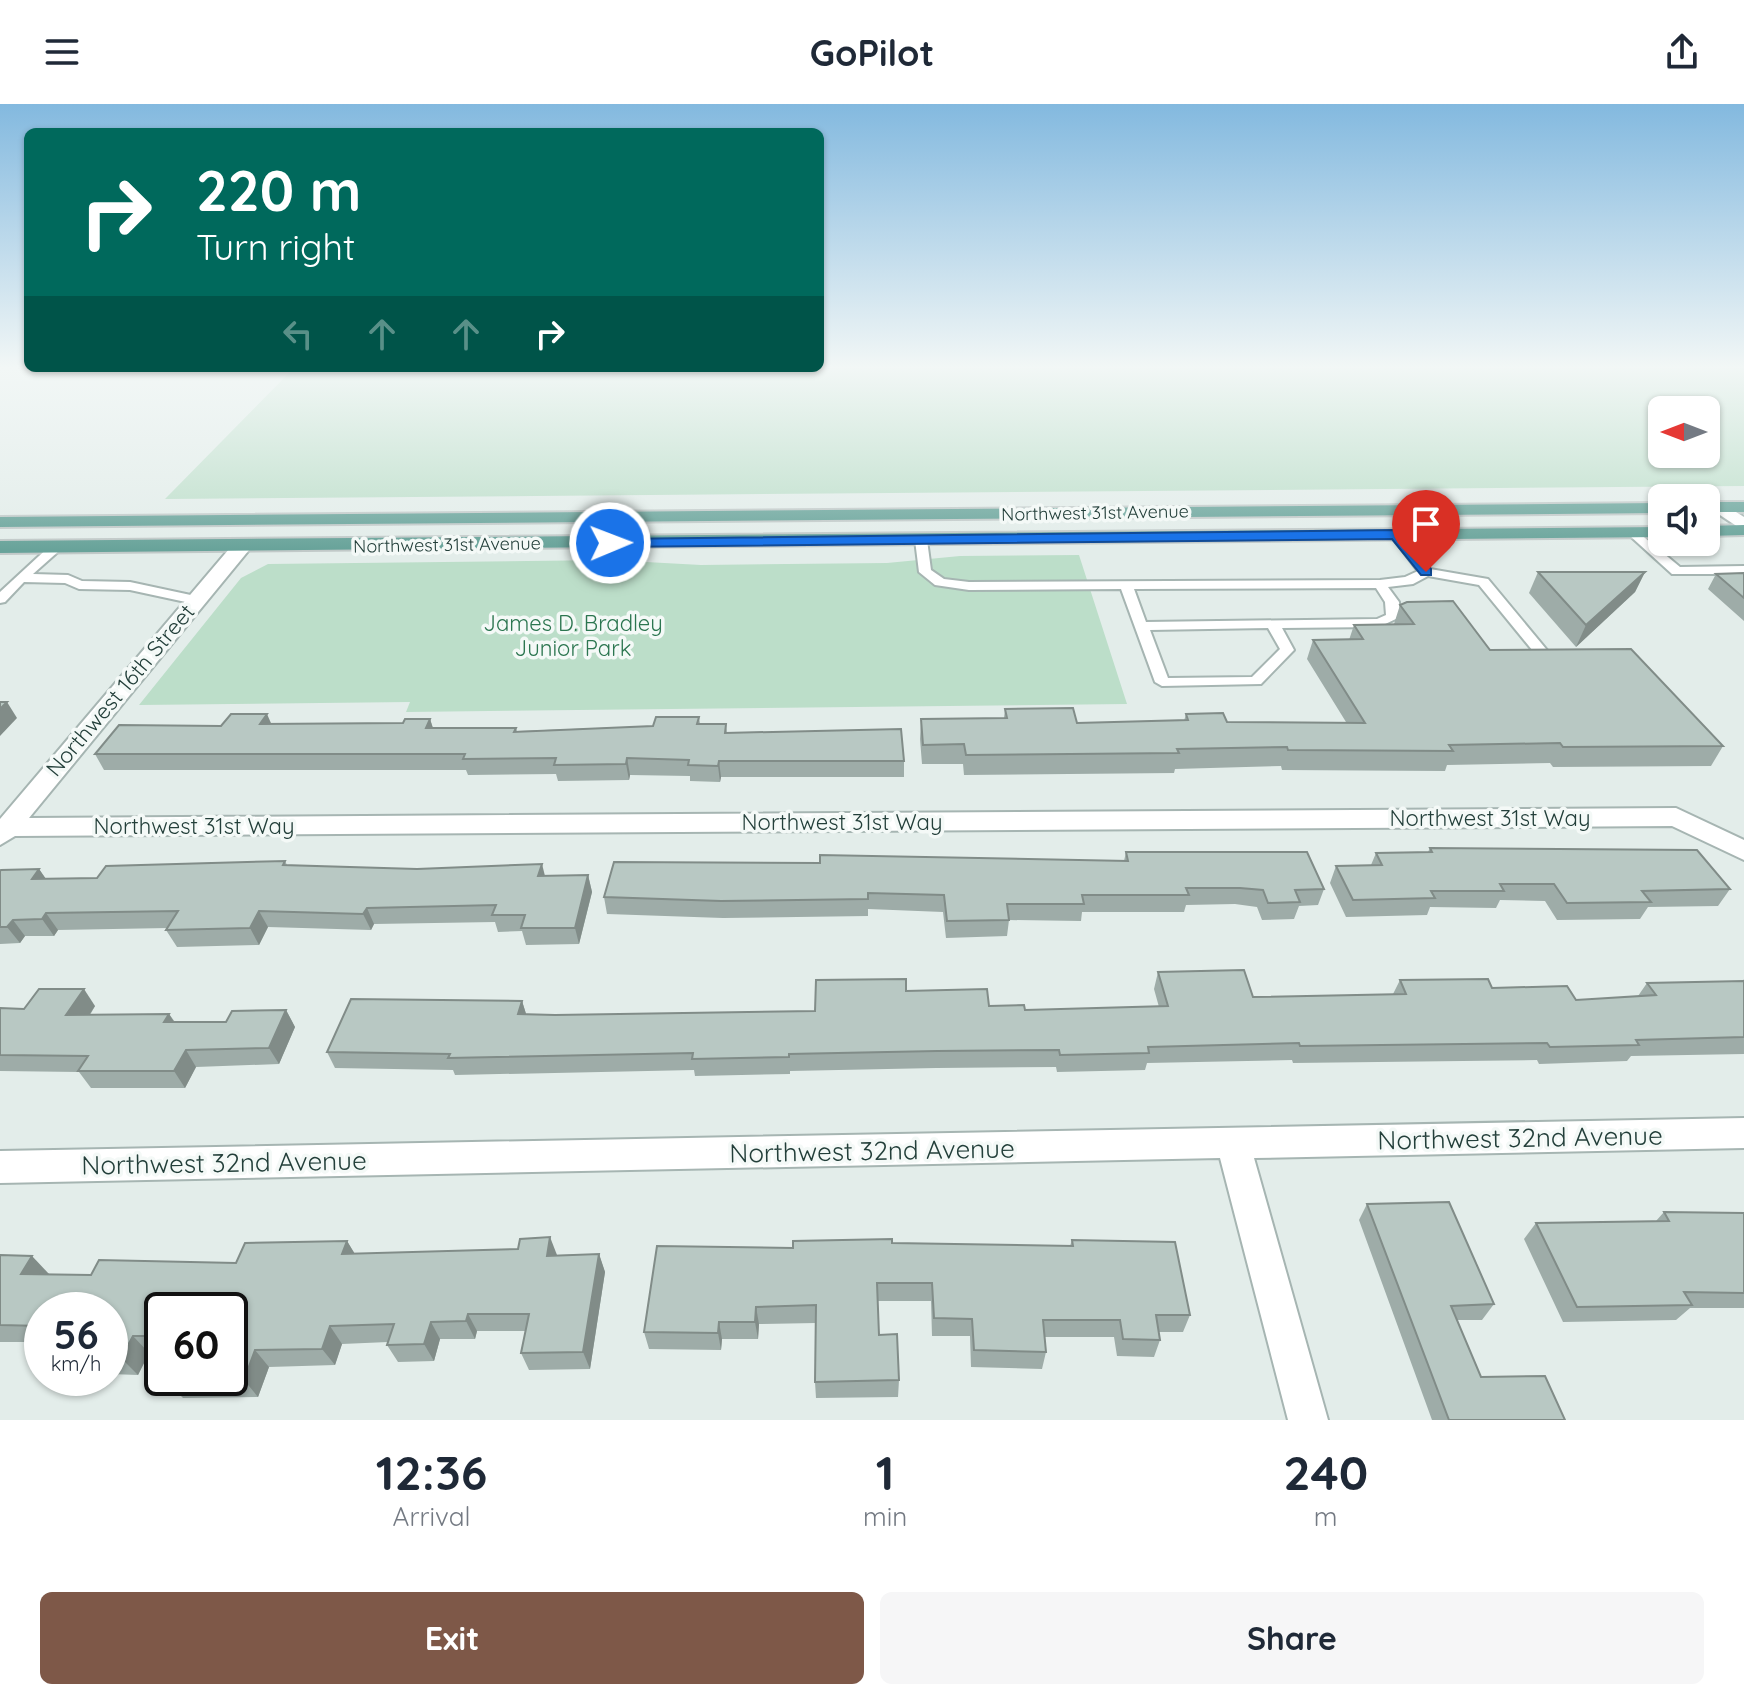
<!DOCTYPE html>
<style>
:root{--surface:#fff;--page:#f6f6f7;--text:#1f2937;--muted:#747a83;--accent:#7e5848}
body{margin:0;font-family:Quicksand,sans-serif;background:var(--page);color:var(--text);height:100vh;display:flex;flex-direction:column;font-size:30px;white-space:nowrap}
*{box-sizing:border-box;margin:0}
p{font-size:26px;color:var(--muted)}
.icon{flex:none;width:44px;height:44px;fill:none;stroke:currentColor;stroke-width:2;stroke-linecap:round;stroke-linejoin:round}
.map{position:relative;height:1316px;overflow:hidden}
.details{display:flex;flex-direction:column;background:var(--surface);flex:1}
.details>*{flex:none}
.hud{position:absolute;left:24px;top:24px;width:800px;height:244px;border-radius:12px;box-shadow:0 2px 6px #0004;background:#00695c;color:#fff;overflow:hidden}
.needle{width:52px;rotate:270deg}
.tools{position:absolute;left:1648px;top:292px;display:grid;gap:16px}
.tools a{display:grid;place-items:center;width:72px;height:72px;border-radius:12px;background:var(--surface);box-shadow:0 2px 6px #0004;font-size:40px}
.speed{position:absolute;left:24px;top:1188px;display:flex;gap:16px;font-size:40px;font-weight:700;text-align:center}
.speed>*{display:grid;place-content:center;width:104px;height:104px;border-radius:50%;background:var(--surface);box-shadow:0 2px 6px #0004;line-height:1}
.speed small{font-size:20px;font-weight:400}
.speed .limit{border:4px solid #111;border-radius:12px;background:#fff;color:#111}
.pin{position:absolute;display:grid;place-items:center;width:68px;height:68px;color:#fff;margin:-82px -34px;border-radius:50% 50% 50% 0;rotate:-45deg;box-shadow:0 0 8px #0007}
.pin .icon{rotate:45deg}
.me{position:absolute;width:88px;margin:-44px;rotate:89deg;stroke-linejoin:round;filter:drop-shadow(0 0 6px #0008)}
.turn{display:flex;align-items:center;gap:28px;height:168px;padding:0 40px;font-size:36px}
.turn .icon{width:104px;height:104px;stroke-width:2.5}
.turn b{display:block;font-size:56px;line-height:68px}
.lanes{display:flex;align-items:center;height:76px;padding:0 40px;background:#0003;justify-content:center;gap:40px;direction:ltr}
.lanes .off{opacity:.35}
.eta{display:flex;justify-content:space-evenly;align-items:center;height:136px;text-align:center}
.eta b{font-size:48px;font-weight:800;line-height:56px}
.action{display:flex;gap:16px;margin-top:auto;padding:16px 40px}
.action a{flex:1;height:92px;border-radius:12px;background:var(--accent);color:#fff;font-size:32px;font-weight:800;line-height:92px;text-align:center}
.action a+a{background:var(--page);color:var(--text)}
header{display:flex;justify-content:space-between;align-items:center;height:104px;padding:0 40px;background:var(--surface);font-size:36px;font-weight:800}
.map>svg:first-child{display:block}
</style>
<header><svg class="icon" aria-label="menu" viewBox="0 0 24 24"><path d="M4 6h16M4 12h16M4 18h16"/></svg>GoPilot<svg class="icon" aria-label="share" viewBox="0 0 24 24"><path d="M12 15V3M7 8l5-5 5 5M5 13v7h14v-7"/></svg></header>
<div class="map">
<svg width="1744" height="1316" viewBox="0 0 1744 1316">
<rect width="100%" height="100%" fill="#e3edea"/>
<g fill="#bcdec9" fill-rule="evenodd">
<path d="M 1744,262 L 1744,382 L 165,395 L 294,264 ZM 1662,306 L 1706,306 L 1706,350 L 1662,350 Z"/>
<polygon points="1079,451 1127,600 406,608 410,598 139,601 241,474 268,460 609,456 701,461 887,459 960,452"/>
</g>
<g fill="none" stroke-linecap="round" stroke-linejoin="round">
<g stroke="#a6b5b2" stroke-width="4">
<g id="lane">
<polygon points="1633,424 1680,463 1744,462 1744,470 1672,470 1629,431 1629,425"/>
<path d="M 1396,426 L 1400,427 L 1430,465 L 1488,475 L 1556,557 L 1558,560 L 1556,563 L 1546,563 L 1479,481 L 1428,472 L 1413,480 L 1388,483 L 1399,498 L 1400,513 L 1379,523 L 1282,524 L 1294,546 L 1261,580 L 1162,582 L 1155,578 L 1121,485 L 969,486 L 935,481 L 919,468 L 915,436 L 921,432 L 927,436 L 931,466 L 944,475 L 969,478 L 1380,476 L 1405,473 L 1418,467 L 1390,430 ZM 1376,484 L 1385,498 L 1386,511 L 1377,515 L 1146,518 L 1134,485 ZM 1268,524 L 1280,545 L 1252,573 L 1168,574 L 1150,526 Z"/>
<polygon points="56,439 62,443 60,446 33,470 68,471 82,477 130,478 200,493 202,496 195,500 130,486 79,485 65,479 24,478 5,498 0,499 0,488 52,440"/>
</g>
</g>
<g stroke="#a6b5b2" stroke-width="4">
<g id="street">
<polygon points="1720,398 1744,413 1744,427 1714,407 1714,399"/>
<polygon points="242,436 251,442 249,446 29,714 1676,704 1744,736 1744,756 1672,722 15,732 0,741 0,715 235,438"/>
<polygon points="1744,1014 1744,1044 1254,1054 1328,1316 1288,1316 1220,1054 0,1079 0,1047"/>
</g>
</g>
<g stroke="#c1c9c8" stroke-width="4">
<g id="primary">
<rect x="1706" y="398" width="38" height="10"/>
<polygon points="1662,399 1662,409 0,423 0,413"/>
<polygon points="1744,421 1744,431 1706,432 1706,422"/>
<polygon points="1662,423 1662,433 0,449 0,437"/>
</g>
</g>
<use href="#lane" fill="#fff" fill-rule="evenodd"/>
<use href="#street" fill="#fff" fill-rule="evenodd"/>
<use href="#primary" fill="#68a39a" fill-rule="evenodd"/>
</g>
<g fill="#9eaca8">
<polygon points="1538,468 1645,468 1635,488 1576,543 1529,489"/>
<polygon points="1744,469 1744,517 1708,485 1716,470"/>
<polygon points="1400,501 1490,546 1723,642 1711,662 1553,663 1550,659 1447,661 1445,667 1282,666 1281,662 1175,665 1174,669 964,671 963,660 922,660 920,635 921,615 1004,614 1005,605 1077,619 1184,617 1186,610 1227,618 1346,618 1307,555 1313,536 1349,536 1354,521 1394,520"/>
<polygon points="699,613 700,620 726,620 727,629 904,657 904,673 721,673 720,678 690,677 690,672 630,671 629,676 558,677 556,670 468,671 466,666 104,666 95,650 221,622 403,619 430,615 433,624 516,624 517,627 653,622"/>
<polygon points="1430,744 1730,785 1718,802 1648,803 1640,815 1557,816 1545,797 1500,796 1496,804 1430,803 1427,811 1346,813 1330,779 1336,762 1371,761 1376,749 1428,748"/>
<polygon points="1126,748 1324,785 1318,801 1299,802 1294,815 1262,816 1257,803 1235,800 1186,801 1184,808 1082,808 1081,817 1009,816 1007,832 946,834 943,808 868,805 868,812 723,814 607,810 604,793 820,759 1124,757"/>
<polygon points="285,757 287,761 545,772 588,771 592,788 579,840 526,841 522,827 498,828 495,818 374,820 371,826 268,823 259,841 177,843 166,826 168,824 58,826 54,832 25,832 20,839 0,840 0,767 39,765 45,774 97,774"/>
<polygon points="1158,868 1253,893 1393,890 1400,876 1492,884 1576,896 1638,892 1647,879 1743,877 1744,875 1744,950 1631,952 1627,957 1539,960 1537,956 1293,959 1292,956 1147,959 1145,966 1057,968 1056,963 936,964 790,967 790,970 695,972 694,966 455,971 453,966 335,964 327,948 522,897 526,910 555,911 815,907 906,887 989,902 1025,906 1159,903 1154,885"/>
<polygon points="95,902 90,911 169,910 175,918 226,918 286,906 295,923 279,960 196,963 185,984 91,984 79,968 0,967 0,904 24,905"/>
<polygon points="1367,1100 1494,1200 1482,1216 1457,1216 1481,1273 1565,1316 1432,1316 1359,1116"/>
<polygon points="1664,1108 1744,1109 1744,1204 1690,1204 1676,1216 1563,1218 1524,1135 1536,1119 1656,1117"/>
<polygon points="1072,1136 1190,1211 1183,1228 1159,1228 1160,1236 1154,1253 1117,1252 1114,1233 1045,1233 1046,1248 1042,1265 971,1263 970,1232 932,1232 931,1197 877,1197 879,1231 899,1276 898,1293 816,1294 815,1278 816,1219 759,1220 758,1235 722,1235 721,1246 649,1245 644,1228 892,1139 1070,1142"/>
<polygon points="347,1137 354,1149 557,1151 599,1150 605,1168 590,1265 529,1266 521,1249 526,1227 477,1227 475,1235 440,1235 434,1257 398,1258 387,1241 388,1238 342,1240 335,1261 269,1263 258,1293 183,1294 167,1278 230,1274 162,1206 162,1249 149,1249 138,1271 110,1270 110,1206 42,1206 42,1238 0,1238 0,1151 49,1170 91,1171 236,1159"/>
</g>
<g fill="#818c88">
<polygon points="1645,468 1635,488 1576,543 1586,521"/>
<polygon points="7,598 17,614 0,632 0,605"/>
<polygon points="267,610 274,626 260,620"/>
<polygon points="430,615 435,631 426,624"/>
<polygon points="627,654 630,671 629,676 626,660"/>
<polygon points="719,657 721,673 720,678 718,662"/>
<polygon points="542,760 546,776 538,772"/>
<polygon points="39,765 51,782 32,775"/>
<polygon points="588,771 592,788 579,840 575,824"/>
<polygon points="367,804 374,820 371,826 363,810"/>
<polygon points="259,807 268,823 259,841 250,824"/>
<polygon points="46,809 58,826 54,832 42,815"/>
<polygon points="13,816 25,832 20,839 7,823"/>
<polygon points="84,885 95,902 78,928 66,911"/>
<polygon points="522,897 527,913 518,910"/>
<polygon points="286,906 295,923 279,960 269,944"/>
<polygon points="169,910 180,927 164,918"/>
<polygon points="186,946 196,963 185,984 174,967"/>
<polygon points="550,1133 557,1151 547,1152"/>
<polygon points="347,1137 358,1155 342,1150"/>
<polygon points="599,1150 605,1168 590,1265 583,1248"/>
<polygon points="32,1152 49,1170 21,1170"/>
<polygon points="756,1203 759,1220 758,1235 755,1218"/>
<polygon points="468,1210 477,1227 475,1235 466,1217"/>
<polygon points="431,1218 440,1235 434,1257 424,1240"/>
<polygon points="719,1218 722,1235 721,1246 718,1229"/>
<polygon points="330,1222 342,1240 335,1261 322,1245"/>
<polygon points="133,1232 149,1249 138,1271 121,1254"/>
<polygon points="255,1246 269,1263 258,1293 244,1276"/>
</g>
<g fill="#b8c8c3" stroke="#818c88" stroke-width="2">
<polygon points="1538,468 1645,468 1586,521"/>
<polygon points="1744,469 1744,494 1716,470"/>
<polygon points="1453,497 1490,546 1631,545 1723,642 1563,643 1560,639 1449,641 1453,647 1288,646 1287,643 1177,645 1179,649 966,651 964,640 923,641 921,615 1007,614 1005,605 1073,604 1077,619 1188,616 1186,610 1223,609 1227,618 1365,619 1313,536 1363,535 1354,521 1414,520 1400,501 1407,498"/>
<polygon points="0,598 7,598 0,605"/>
<polygon points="231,610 267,610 260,620 403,619 405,615 430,615 426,624 516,624 514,628 653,622 656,613 699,613 697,620 726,620 725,629 901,625 904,657 719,657 718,662 688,661 689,656 627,654 626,660 554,661 556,654 463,655 465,650 95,650 119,621 221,622"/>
<polygon points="1430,744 1697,746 1730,785 1642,787 1651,798 1567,799 1554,780 1500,780 1504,787 1431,787 1435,794 1353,796 1336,762 1382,761 1376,749 1432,748"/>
<polygon points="1126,748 1307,748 1324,785 1295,786 1300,798 1268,799 1263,786 1240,784 1186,784 1189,791 1082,791 1084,800 1007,800 1009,816 947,817 944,791 868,789 868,795 721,797 604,793 614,758 820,759 820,751 1128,757"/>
<polygon points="285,757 283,761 417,765 542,760 538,772 588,771 575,824 521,824 525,811 492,811 496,801 367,804 363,810 259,807 250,824 166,826 178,807 46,809 42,815 13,816 7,823 0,823 0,767 1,766 39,765 32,775 97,774 106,762"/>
<polygon points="1244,866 1253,893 1406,890 1400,876 1488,875 1492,884 1567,882 1576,896 1656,891 1647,879 1744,877 1744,933 1636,936 1639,941 1550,943 1547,939 1300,942 1299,939 1148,943 1149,949 1060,951 1059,946 937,947 789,950 789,953 692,955 693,949 448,954 450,950 327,948 351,895 522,897 518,910 555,911 815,907 816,876 906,875 906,887 987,885 989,902 1024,901 1025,906 1168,902 1158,868"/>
<polygon points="39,885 84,885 66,911 169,910 164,918 226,918 232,907 286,906 269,944 186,946 174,967 78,967 88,952 0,951 0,904 24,905"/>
<polygon points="1449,1098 1494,1200 1451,1202 1481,1273 1545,1272 1565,1316 1449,1316 1367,1100"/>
<polygon points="1664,1108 1744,1109 1744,1189 1684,1188 1692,1201 1577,1203 1536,1119 1669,1117"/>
<polygon points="550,1133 547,1152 599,1150 583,1248 521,1249 529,1210 468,1210 466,1217 431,1218 424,1240 387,1241 394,1220 330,1222 322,1245 255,1246 244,1276 167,1278 168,1274 230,1274 230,1206 162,1206 162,1232 133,1232 121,1254 110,1254 110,1206 42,1206 42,1222 0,1221 0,1151 32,1152 21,1170 91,1171 99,1156 236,1159 245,1139 347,1137 342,1150 518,1145 520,1135"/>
<polygon points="892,1135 892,1139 1073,1142 1072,1136 1175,1138 1190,1211 1156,1211 1160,1236 1123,1235 1120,1216 1043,1216 1046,1248 974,1246 972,1215 934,1214 932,1179 877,1179 879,1231 897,1230 899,1276 815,1278 816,1201 756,1203 755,1218 719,1218 718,1229 644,1228 657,1142 793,1144 793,1137"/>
</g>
<linearGradient id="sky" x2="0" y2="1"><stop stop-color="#83b9df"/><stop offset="0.59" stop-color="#f2f7f6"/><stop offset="1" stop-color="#f2f7f6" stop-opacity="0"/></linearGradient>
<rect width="1744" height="446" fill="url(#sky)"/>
<polygon fill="#1a73e8" stroke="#114b97" stroke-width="2" points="1396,426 1431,465 1431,471 1421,471 1392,435 610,443 603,439 610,435"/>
<g text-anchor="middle" stroke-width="7" stroke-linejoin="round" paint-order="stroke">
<g font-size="18" fill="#233f3a" stroke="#f4f9f7">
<text transform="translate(1095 409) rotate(-1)" y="6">Northwest 31st Avenue</text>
<text transform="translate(447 441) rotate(-1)" y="6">Northwest 31st Avenue</text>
</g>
<g font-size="22" fill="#2c7650" stroke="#f4f9f7">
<text x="573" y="527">James D. Bradley<tspan x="573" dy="25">Junior Park</tspan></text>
</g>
<g font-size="22" fill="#233f3a" stroke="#f4f9f7">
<text transform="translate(120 586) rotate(-50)" y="8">Northwest 16th Street</text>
<text x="1490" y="722">Northwest 31st Way</text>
<text x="842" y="726">Northwest 31st Way</text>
<text x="194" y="730">Northwest 31st Way</text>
</g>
<g font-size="26" fill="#233f3a" stroke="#f4f9f7">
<text transform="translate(1520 1034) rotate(-1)" y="9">Northwest 32nd Avenue</text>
<text transform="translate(872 1047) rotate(-1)" y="9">Northwest 32nd Avenue</text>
<text transform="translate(224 1059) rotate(-1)" y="9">Northwest 32nd Avenue</text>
</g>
</g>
</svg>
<div class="tools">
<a><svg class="needle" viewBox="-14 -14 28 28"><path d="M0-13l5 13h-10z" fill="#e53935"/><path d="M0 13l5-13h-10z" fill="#747a83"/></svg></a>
<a><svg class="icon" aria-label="sound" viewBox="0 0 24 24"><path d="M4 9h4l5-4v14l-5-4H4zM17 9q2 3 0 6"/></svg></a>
</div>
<div class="speed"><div>56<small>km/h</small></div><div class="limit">60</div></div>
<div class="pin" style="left:1426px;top:468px;background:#d93025"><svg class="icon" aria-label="arrive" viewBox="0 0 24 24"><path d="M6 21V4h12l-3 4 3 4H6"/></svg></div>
<svg class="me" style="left:610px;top:439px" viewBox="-20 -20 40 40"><circle r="17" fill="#1a73e8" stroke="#fff" stroke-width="3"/><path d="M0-11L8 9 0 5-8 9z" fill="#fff"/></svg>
<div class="hud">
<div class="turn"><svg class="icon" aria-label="right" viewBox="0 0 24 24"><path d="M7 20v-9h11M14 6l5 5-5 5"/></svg><div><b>220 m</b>Turn right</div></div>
<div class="lanes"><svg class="icon off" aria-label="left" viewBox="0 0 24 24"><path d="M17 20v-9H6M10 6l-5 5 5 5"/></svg><svg class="icon off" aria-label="ahead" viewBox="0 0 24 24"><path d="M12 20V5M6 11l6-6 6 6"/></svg><svg class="icon off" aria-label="ahead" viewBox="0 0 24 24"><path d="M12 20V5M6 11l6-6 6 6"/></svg><svg class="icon" aria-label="right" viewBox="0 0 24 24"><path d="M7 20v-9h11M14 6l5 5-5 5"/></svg></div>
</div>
</div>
<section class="details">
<div class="eta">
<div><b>12:36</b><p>Arrival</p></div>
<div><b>1</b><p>min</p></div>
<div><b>240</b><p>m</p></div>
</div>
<div class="action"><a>Exit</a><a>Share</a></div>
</section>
